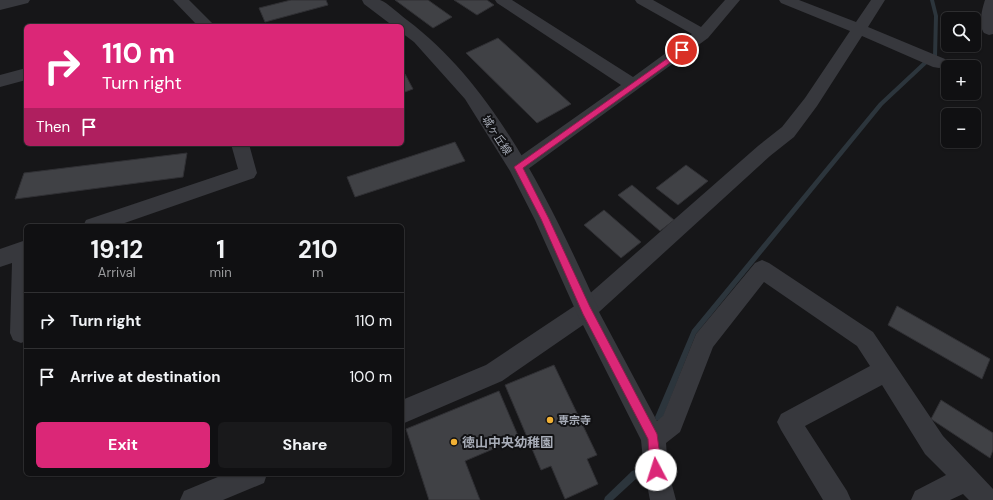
<!DOCTYPE html>
<meta charset="utf-8">
<style>
:root{--surface:#101012;--page:#19191b;--text:#f1f3f6;--muted:#9c9d9f;--line:#303032;--accent:#db2777}
body{margin:0;font-family:"DM Sans","Noto Sans JP",sans-serif;background:var(--page);color:var(--text);height:100vh;display:flex;flex-direction:column;font-size:15px;white-space:nowrap}
*{box-sizing:border-box;margin:0}
p{font-size:13px;color:var(--muted)}
.icon{flex:none;width:22px;height:22px;fill:none;stroke:currentColor;stroke-width:2;stroke-linecap:round;stroke-linejoin:round}
.map{position:relative;flex:1;overflow:hidden}
.panel{position:absolute;left:24px;top:224px;width:380px;height:252px;display:flex;flex-direction:column;background:var(--surface);border-radius:6px;box-shadow:0 1px 3px #0004,0 0 0 1px var(--line)}
.panel>*{flex:none}
.top-card{position:absolute;left:24px;top:24px;width:380px;height:122px;border-radius:6px;box-shadow:0 1px 3px #0004,0 0 0 1px var(--line);background:#db2777;color:#fff;overflow:hidden}
.tools{position:absolute;left:941px;top:12px;display:grid;gap:8px}
.tools a{display:grid;place-items:center;width:40px;height:40px;border-radius:6px;background:var(--surface);box-shadow:0 1px 3px #0004,0 0 0 1px var(--line);font-size:20px}
.pin{position:absolute;display:grid;place-items:center;width:34px;height:34px;color:#fff;margin:-17px;border:2px solid #fff;border-radius:50%;box-shadow:0 1px 4px #0007}
.me{position:absolute;width:44px;margin:-22px;rotate:355deg;stroke-linejoin:round;filter:drop-shadow(0 0 3px #0008)}
.turn{display:flex;align-items:center;gap:14px;height:84px;padding:0 12px;font-size:18px}
.turn .icon{width:52px;height:52px;stroke-width:2.5}
.turn b{display:block;font-size:28px;line-height:34px}
.then{display:flex;align-items:center;height:38px;padding:0 12px;background:#0003;gap:8px;font-size:15px}
.eta{display:flex;justify-content:space-evenly;align-items:center;height:68px;text-align:center}
.eta b{font-size:24px;font-weight:700;line-height:28px}
.cta{display:flex;gap:8px;margin-top:auto;padding:8px 12px}
.cta a{flex:1;height:46px;border-radius:6px;background:var(--accent);color:#fff;font-size:16px;font-weight:700;line-height:46px;text-align:center}
.cta a+a{background:var(--page);color:var(--text)}
ul{padding:0;list-style:none}
li{display:flex;align-items:center;gap:12px;height:56px;padding:0 12px;border-top:1px solid var(--line)}
li div{flex:1}
li b{display:block;font-size:15px}
li em{font-style:normal}
.map>svg:first-child{display:block}
</style>
<div class="map">
<svg width="993" height="500" viewBox="0 0 993 500">
<rect width="100%" height="100%" fill="#161618"/>
<g fill="none" stroke-linecap="round" stroke-linejoin="round">
<g fill="#2c353c" fill-rule="evenodd">
<polygon points="930,0 934,0 938,16 937,56 935,58 933,56 934,16"/>
<polygon points="926,60 928,62 928,63 883,105 696,334 662,420 659,421 656,420 655,417 692,330 879,103 924,61"/>
<polygon points="635,470 638,471 639,474 638,477 613,500 604,500 605,497 632,471"/>
</g>
</g>
<g fill="#404145" stroke="#303034">
<polygon points="291,0 326,0 328,5 265,22 259,8"/>
<polygon points="395,0 428,0 452,17 433,28"/>
<polygon points="454,0 487,0 494,5 477,15"/>
<polygon points="498,38 571,104 537,123 466,53"/>
<polygon points="405,74 413,89 402,93 402,75"/>
<polygon points="455,142 465,161 355,197 347,177"/>
<polygon points="187,153 183,177 15,199 24,173"/>
<polygon points="686,165 708,181 678,205 656,188"/>
<polygon points="632,185 674,220 660,231 618,195"/>
<polygon points="604,210 641,242 621,258 584,225"/>
<polygon points="897,306 990,359 982,379 888,325"/>
<polygon points="554,365 597,455 587,459 598,484 565,499 551,466 541,470 505,385"/>
<polygon points="499,391 519,438 465,461 480,500 429,500 406,429"/>
<polygon points="941,400 993,433 993,450 990,458 931,419"/>
</g>
<g fill="none" stroke-linecap="round" stroke-linejoin="round">
<g fill="#37383d" fill-rule="evenodd">
<polygon points="0,0 30,0 28,3 0,10"/>
<polygon points="173,0 189,0 215,26 198,26"/>
<polygon points="495,0 512,0 633,77 692,34 637,3 635,0 653,0 701,27 725,0 740,0 708,38 524,172 518,174 512,172 509,167 512,162 621,85 497,3"/>
<polygon points="779,0 799,0 856,22 871,0 885,0 868,27 945,59 947,63 945,67 939,68 933,67 862,36 817,106 794,137 770,156 599,312 657,421 663,416 696,334 755,263 762,260 769,263 873,332 943,436 993,489 993,500 969,500 963,494 950,500 911,500 915,491 946,475 925,454 882,385 805,426 847,491 851,500 823,500 781,430 777,422 781,414 870,366 857,346 764,282 713,347 680,432 666,443 668,470 676,500 650,500 644,470 641,440 583,325 502,381 402,424 402,400 486,365 579,303 758,146 782,127 805,98 850,31 781,3"/>
<path d="M 985,0 L 993,0 L 993,34 L 989,35 L 984,33 C 978,25 982,9 985,0 Z"/>
<polygon points="26,68 26,80 0,87 0,75"/>
<polygon points="231,144 249,144 257,173 254,178 116,226 83,226 86,220 238,169"/>
<polygon points="26,240 26,341 21,343 13,340 10,333 12,263 0,267 0,249"/>
<polygon points="225,474 267,474 264,483 223,500 180,500 184,491"/>
</g>
<path fill="#37383d" fill-rule="evenodd" d="M 362,0 C 367,0 375,0 380,0 C 387,2 400,15 407,20 C 498,88 553,209 599,310 L 595,318 L 587,321 L 579,318 L 535,220 L 510,171 L 465,99 L 414,42 L 402,33 L 402,26 L 393,26 L 364,4 Z"/>
</g>
<polygon fill="#db2777" stroke="#8e194d" points="682,48 685,49 685,52 523,168 549,219 590,307 657,434 662,470 660,474 656,476 652,474 650,470 648,439 583,314 541,219 514,167"/>
<g fill="#f2b134" stroke="#111113" stroke-width="1.5">
<circle cx="550" cy="420" r="4"/>
<circle cx="454" cy="442" r="4"/>
</g>
<g text-anchor="middle" stroke-width="4" stroke-linejoin="round" paint-order="stroke">
<g font-size="11" fill="#a8adb8" stroke="#111113">
<text transform="translate(497 135) rotate(57)" y="4">城ヶ丘線</text>
</g>
<g font-size="11" font-weight="bold" fill="#a8adb8" stroke="#111113" text-anchor="start">
<text x="558" y="424">専宗寺</text>
</g>
<g font-size="13" font-weight="bold" fill="#a8adb8" stroke="#111113" text-anchor="start">
<text x="462" y="447">徳山中央幼稚園</text>
</g>
</g>
</svg>
<div class="tools">
<a><svg class="icon" aria-label="search" viewBox="0 0 24 24"><circle cx="10" cy="10" r="6"/><path d="M15 15l6 6"/></svg></a>
<a>+</a>
<a>−</a>
</div>
<div class="pin" style="left:682px;top:50px;background:#d93025"><svg class="icon" aria-label="arrive" viewBox="0 0 24 24"><path d="M6 21V4h12l-3 4 3 4H6"/></svg></div>
<svg class="me" style="left:656px;top:470px" viewBox="-20 -20 40 40"><circle r="19" fill="#fff"/><path d="M0-13L10 11 0 6-10 11z" fill="#db2777"/></svg>
<div class="top-card">
<div class="turn"><svg class="icon" aria-label="right" viewBox="0 0 24 24"><path d="M7 20v-9h11M14 6l5 5-5 5"/></svg><div><b>110 m</b>Turn right</div></div>
<div class="then">Then<svg class="icon" aria-label="arrive" viewBox="0 0 24 24"><path d="M6 21V4h12l-3 4 3 4H6"/></svg></div>
</div>
<section class="panel">
<div class="eta">
<div><b>19:12</b><p>Arrival</p></div>
<div><b>1</b><p>min</p></div>
<div><b>210</b><p>m</p></div>
</div>
<ul>
<li><svg class="icon" aria-label="right" viewBox="0 0 24 24"><path d="M7 20v-9h11M14 6l5 5-5 5"/></svg><div><b>Turn right</b></div><em>110 m</em></li>
<li><svg class="icon" aria-label="arrive" viewBox="0 0 24 24"><path d="M6 21V4h12l-3 4 3 4H6"/></svg><div><b>Arrive at destination</b></div><em>100 m</em></li>
</ul>
<div class="cta"><a>Exit</a><a>Share</a></div>
</section>
</div>
